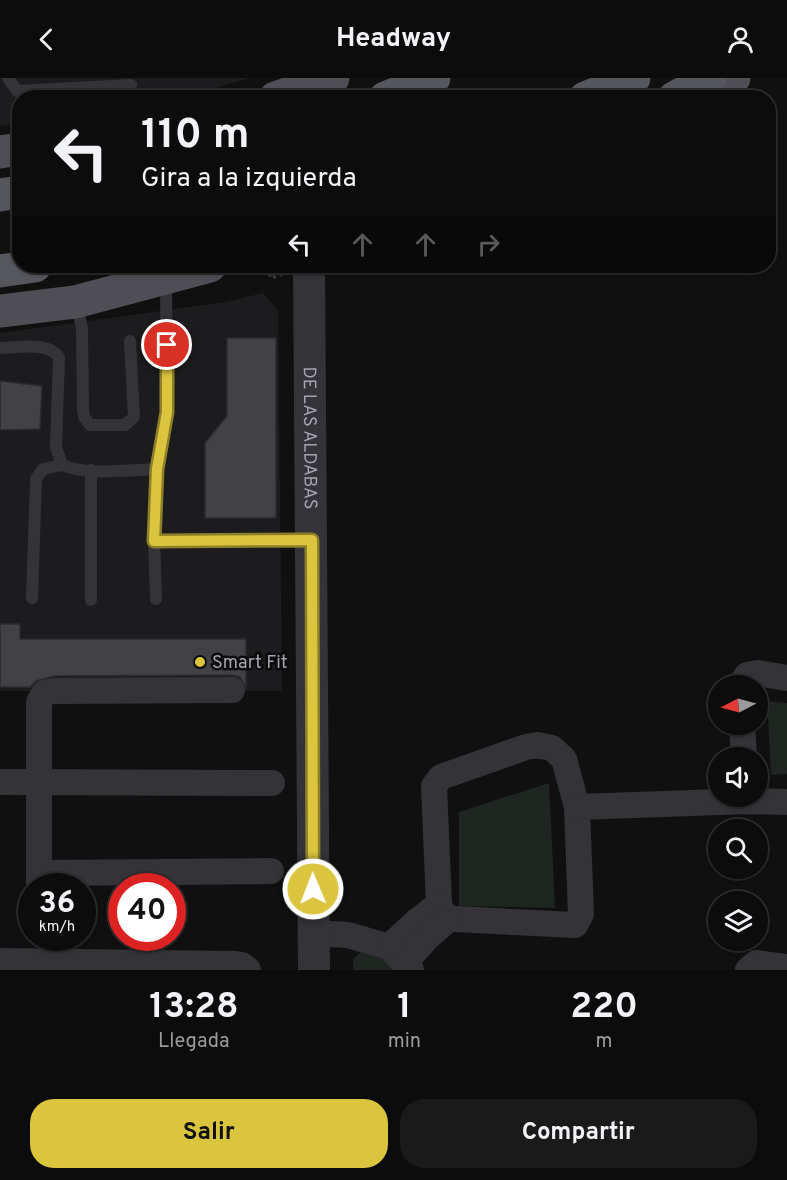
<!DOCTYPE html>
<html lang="es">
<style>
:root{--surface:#0c0c0d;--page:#1a1a1b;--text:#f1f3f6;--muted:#9a9b9d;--line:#2c2c2e;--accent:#dbc53e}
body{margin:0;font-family:Overpass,sans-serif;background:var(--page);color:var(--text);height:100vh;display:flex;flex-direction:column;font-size:22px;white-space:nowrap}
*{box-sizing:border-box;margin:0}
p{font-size:20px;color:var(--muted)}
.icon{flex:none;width:33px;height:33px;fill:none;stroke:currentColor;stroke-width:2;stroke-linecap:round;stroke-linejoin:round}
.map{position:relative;height:892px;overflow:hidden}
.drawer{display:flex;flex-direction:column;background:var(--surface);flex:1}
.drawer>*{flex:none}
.hud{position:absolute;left:12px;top:12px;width:764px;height:183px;border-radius:24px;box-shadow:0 2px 4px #0004,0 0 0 2px var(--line);background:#0c0c0d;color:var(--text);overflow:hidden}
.needle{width:39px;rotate:264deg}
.controls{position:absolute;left:708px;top:597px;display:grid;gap:12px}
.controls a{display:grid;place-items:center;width:60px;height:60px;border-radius:50%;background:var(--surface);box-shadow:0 2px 4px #0004,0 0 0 2px var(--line);font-size:30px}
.speed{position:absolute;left:18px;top:795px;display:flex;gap:12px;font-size:30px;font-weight:700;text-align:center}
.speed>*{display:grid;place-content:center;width:78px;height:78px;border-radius:50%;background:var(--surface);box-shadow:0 2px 4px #0004,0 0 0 2px var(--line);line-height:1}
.speed small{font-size:15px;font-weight:400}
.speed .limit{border:9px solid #d22;background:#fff;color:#111}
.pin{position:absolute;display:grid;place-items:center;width:51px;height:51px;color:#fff;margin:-26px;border:3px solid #fff;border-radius:50%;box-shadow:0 2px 6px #0007}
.me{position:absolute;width:66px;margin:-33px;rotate:359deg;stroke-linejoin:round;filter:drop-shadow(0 0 4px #0008)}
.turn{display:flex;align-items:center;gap:21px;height:126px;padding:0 30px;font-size:27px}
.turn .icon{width:78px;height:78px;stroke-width:2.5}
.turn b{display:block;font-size:42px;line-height:51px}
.lanes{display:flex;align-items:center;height:57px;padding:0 30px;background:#0003;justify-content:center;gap:30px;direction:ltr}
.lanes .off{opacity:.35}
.eta{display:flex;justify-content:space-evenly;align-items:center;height:102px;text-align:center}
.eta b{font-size:36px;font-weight:700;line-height:42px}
.button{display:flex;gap:12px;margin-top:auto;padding:12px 30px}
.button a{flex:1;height:69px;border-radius:24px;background:var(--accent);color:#111;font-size:24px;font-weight:700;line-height:69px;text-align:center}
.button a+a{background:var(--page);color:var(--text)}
header{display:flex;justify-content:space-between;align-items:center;height:78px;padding:0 30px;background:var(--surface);font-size:27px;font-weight:700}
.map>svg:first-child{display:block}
</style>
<header><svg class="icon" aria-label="back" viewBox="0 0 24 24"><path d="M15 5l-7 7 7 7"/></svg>Headway<svg class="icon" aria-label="person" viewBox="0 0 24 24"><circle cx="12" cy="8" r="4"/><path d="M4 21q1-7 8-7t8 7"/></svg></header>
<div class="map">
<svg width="787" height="892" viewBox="0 0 787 892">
<rect width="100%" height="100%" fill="#101011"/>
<g fill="#1c1c1e">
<polygon points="0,0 251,0 182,19 20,20 19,46 0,48"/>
<polygon points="263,215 278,232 282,613 0,613 0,255 226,224"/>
</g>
<g fill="#1f2521">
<polygon points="767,623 787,625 787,696 771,697"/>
<polygon points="549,705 555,830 459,828 459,734"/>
<polygon points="361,874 369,874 395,888 397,892 353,892 353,881"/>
</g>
<g fill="#424246" stroke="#2b2a2d" stroke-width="1.5">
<polygon points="227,260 276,260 276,440 205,440 205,365 227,338"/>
<polygon points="0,303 42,308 40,351 0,352"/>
<polygon points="0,546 20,546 20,561 246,561 246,609 240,599 232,597 54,598 36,603 30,609 0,609"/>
</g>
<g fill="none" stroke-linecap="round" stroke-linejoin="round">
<polyline stroke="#3a3a3e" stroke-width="4" stroke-dasharray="3 4.5" stroke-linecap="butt" points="270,188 270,200 283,196"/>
<g stroke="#343338" stroke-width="12">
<polyline points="8,0 17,13 131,7"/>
<polyline points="76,225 82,250 83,330 84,339 90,347 125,347 134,339 130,263"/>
<path d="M 0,270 C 18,270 47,263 59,279 L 56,369 L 62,387 C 88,398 128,392 157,391"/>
<polyline points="91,392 91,522"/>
<polyline points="154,463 312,462"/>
<polyline points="32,520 36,401 43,391 62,387"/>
<polyline points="156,521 154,463 157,391 167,334 166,201"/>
</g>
<g stroke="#343338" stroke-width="26">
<polyline points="740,608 747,597 758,595 787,600"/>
<polyline points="742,646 744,680"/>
<path d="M 537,667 L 552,670 L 564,681 L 577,729 L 581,836 L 575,847 L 455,841 C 445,839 442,835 439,826 L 434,708 L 441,699 L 526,669 Z"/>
<polyline points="0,704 272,705"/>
<polyline points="577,729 748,723 787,724"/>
<polyline points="39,795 271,793"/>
<polyline points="39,808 39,624 44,615 54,613 232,612"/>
<polyline points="314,855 348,857 389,869 411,892"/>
<polyline points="389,869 417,843 439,826"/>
<polyline points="0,883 235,886 242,887 248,892"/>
<polyline points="404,886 427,860 450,840"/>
<polyline points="748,892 756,885 787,889"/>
</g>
<path stroke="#343338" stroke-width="32" id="s1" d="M 309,188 L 314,892"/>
<g stroke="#4e4e54" stroke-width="33">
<polyline points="275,20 333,0"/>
<polyline points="686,20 734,0"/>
<polyline points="0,74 20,71"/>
<polyline points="0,233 75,224 210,188"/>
</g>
<g stroke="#56565d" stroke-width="33">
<polyline points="385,20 434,0"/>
<polyline points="585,20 634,0"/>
<polyline points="674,20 710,0"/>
<polyline points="0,117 20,114"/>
<polyline points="0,193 35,188"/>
</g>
</g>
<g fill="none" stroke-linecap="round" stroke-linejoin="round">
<g stroke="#8e8028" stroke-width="15">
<polyline id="route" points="167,267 167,334 157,391 154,463 312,462 313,811"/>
</g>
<use href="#route" stroke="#dbc53e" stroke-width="10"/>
</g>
<circle fill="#dbc53e" stroke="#0b0b0c" stroke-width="2" cx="200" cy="584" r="6"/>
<g text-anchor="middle" stroke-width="5" stroke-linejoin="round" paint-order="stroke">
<g font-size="18" fill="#a3a4b0" stroke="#0b0b0c">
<text dy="6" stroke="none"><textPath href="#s1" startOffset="172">DE LAS ALDABAS</textPath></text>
</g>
<g font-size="18" fill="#a3a4b0" stroke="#0b0b0c" text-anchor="start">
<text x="212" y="590">Smart Fit</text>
</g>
</g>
</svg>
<div class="controls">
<a><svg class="needle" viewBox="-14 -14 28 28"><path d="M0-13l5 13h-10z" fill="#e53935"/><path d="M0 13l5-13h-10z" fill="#9a9b9d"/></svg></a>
<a><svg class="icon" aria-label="sound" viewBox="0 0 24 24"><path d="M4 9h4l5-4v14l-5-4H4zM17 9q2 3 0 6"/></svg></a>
<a><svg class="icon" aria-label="search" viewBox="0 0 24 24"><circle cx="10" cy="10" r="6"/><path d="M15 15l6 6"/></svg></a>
<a><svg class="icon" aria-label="layers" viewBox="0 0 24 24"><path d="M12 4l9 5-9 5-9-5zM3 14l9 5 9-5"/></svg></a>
</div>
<div class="speed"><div>36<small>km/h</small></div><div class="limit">40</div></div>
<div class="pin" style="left:167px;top:267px;background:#d93025"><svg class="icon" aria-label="arrive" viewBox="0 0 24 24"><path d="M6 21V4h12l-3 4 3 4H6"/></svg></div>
<svg class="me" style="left:313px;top:811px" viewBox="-20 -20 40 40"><circle r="17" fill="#dbc53e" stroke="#fff" stroke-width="3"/><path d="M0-11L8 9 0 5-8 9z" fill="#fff"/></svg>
<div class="hud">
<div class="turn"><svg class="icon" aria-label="left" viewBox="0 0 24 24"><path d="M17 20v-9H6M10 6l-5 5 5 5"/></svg><div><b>110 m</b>Gira a la izquierda</div></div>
<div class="lanes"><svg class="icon" aria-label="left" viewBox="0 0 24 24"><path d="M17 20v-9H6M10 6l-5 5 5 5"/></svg><svg class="icon off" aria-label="ahead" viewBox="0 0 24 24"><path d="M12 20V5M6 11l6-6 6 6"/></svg><svg class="icon off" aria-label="ahead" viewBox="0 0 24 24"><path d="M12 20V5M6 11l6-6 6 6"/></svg><svg class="icon off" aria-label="right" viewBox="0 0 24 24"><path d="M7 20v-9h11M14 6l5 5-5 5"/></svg></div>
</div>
</div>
<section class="drawer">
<div class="eta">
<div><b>13:28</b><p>Llegada</p></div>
<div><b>1</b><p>min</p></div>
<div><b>220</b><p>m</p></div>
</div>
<div class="button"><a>Salir</a><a>Compartir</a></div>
</section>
